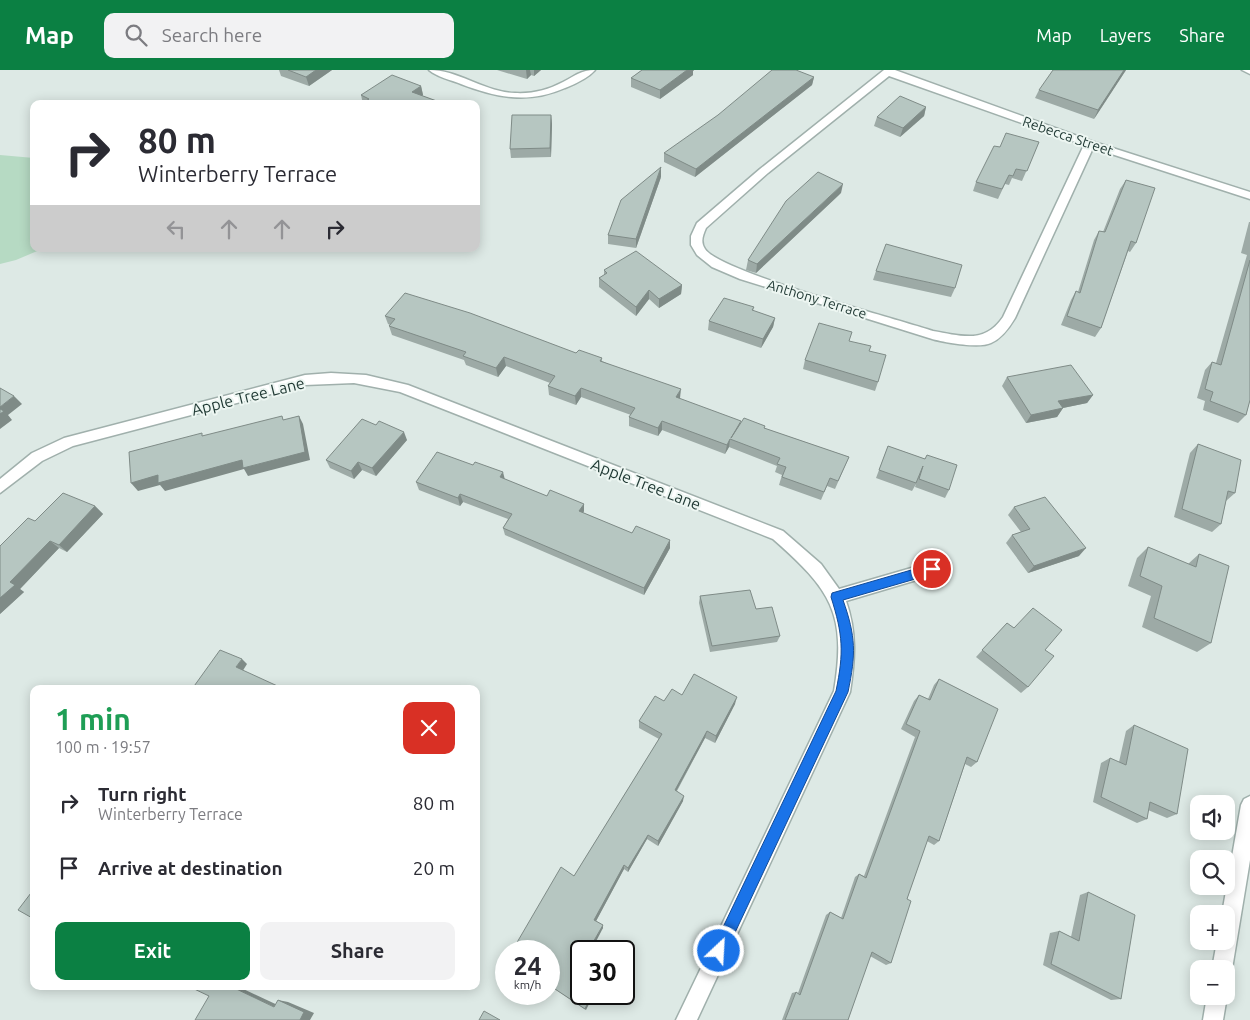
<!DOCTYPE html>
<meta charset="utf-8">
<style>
:root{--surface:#fff;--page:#f2f2f3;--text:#2b2b33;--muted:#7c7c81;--accent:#0b8043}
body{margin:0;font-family:Ubuntu,sans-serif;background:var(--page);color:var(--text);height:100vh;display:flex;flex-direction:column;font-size:19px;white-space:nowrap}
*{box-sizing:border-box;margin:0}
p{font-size:16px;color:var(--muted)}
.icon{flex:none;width:28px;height:28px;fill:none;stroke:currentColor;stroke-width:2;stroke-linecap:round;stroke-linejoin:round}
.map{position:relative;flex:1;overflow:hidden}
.drawer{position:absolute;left:30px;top:615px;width:450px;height:305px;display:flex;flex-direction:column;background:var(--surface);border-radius:10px;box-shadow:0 2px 12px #0003}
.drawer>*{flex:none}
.hud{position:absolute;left:30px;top:30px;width:450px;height:152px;border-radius:10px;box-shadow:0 2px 12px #0003;background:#fff;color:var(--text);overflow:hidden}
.controls{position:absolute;left:1190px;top:725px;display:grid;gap:10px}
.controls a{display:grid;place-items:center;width:45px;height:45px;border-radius:10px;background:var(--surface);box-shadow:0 2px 12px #0003;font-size:25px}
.speed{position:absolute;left:495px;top:870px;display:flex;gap:10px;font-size:25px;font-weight:700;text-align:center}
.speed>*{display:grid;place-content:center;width:65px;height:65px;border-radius:50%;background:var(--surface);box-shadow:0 2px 12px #0003;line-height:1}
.speed small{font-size:12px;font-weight:400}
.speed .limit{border:2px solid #111;border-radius:8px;background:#fff;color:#111}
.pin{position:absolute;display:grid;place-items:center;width:42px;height:42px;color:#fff;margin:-21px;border:2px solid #fff;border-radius:50%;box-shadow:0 1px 5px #0007}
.me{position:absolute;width:55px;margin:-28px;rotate:25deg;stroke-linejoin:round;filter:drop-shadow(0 0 4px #0008)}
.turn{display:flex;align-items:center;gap:18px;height:105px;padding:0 25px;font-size:22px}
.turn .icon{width:65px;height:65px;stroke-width:2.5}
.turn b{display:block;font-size:35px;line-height:42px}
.lanes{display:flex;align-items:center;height:48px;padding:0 25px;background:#0003;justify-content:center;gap:25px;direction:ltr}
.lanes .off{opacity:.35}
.round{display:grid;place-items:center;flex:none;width:52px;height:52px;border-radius:10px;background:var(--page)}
.summary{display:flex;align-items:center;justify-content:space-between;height:85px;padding:0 25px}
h1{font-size:30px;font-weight:700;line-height:38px;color:#1e9e55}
.action{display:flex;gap:10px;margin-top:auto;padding:10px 25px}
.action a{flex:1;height:58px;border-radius:10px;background:var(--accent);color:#fff;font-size:20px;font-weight:700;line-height:58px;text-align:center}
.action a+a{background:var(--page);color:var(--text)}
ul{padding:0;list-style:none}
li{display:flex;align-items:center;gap:15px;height:65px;padding:0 25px}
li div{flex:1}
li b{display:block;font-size:19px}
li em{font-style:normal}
header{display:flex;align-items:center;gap:30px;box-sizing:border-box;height:70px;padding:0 25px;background:var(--accent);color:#fff}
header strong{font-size:24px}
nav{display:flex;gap:28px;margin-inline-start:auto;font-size:18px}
.search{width:350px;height:45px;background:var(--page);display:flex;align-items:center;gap:12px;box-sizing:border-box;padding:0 18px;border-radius:10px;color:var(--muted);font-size:19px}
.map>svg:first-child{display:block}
</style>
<header>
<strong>Map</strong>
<div class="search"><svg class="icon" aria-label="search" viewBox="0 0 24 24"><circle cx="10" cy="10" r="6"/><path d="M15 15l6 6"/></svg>Search here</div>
<nav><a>Map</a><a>Layers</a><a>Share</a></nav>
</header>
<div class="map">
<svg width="1250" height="950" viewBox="0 0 1250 950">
<rect width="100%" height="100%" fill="#dde9e5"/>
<polygon fill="#b6dac3" points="0,85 34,88 34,179 42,179 16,190 0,194"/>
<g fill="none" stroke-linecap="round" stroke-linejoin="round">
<g stroke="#a0b0ac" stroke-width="3">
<g id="minor">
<path d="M 429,0 C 459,0 484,22 515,23 C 532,24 548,20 563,12 C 575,6 581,0 595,0 C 588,8 575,14 565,18 C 529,34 497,28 461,14 C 451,10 437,7 429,0 Z"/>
<path d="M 884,0 L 895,0 L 1094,72 L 1250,122 L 1250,129 L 1093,78 L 1015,248 C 1009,258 1002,268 991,273 C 979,279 941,272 929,268 L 740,209 L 712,197 L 697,185 L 691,175 L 691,166 L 697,153 L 760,99 ZM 889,6 L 1084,75 L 1003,247 C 985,274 962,266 933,261 C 897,249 720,202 705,179 C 700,172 703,165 706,158 L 768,103 Z"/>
<polygon points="1242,0 1250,0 1250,4"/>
<path d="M 331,303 L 366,305 L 408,315 L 783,461 L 821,494 L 839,519 L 932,492 L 937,494 L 940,499 L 937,504 L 846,531 C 857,562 855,590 850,622 L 697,950 L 676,950 L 834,621 C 847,543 831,520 773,469 L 400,322 L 354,313 L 305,315 L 73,376 L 42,391 L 0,423 L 0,409 L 32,383 L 64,368 L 305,305 Z"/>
<polygon points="1250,726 1250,790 1232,899 1226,907 1226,899 1212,899 1217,871 1226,871 1226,844 1222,844 1241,735 1244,729"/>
<polygon points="1226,924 1227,926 1223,950 1203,950 1207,926 1226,926"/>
</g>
</g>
<use href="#minor" fill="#fff" fill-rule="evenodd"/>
</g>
<g fill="#9daaa6">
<polygon points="279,0 332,0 309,16 281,6"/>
<polygon points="497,0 541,0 534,6 531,5 527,9"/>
<polygon points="642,0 694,0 693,1 693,5 660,29 631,17 631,8"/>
<polygon points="1126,0 1094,49 1035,28 1039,20"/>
<polygon points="814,7 812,15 695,107 664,92 664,83"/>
<polygon points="421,16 423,25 422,26 445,34 363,34 361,25"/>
<polygon points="926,37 924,46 900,67 874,56 877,47"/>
<polygon points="551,45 552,54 551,87 511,88 510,79"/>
<polygon points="1039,72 1022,111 1012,108 1009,115 1005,114 998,129 973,121 976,112 1000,77"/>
<polygon points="661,107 636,178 608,174 608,165"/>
<polygon points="1126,110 1136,173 1130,182 1128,181 1101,258 1095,267 1061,255 1071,230 1076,221 1078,222 1094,170 1099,161 1103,162 1120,119"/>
<polygon points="841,123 756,203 746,200 748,190"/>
<polygon points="1249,152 1250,152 1250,330 1246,345 1238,353 1203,340 1205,331 1197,328 1205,300 1212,292 1216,293 1247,185 1241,183"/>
<polygon points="604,200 682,215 681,224 659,238 649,229 636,246 599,217 599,208 604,205"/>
<polygon points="876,201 955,218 951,227 873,210"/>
<polygon points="754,237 753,241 775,248 773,257 761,278 708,260 709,251"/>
<polygon points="385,246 602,288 602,291 680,328 680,329 740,354 765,356 764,358 849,387 835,419 827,416 821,430 779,415 782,405 775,402 777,396 729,377 725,384 662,360 658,366 629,356 629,347 631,345 581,327 576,335 549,325 548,316 550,313 506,296 498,307 466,295 464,290 392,265 389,256 390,255 388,254"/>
<polygon points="849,271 869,281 878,312 875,321 803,299 805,290"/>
<polygon points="1007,307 1093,325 1087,333 1063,338 1057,347 1026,353 1002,316"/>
<polygon points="376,355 407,370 376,406 362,400 354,409 330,398 326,390"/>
<polygon points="1198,374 1235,423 1226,431 1221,454 1212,462 1174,447 1190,383"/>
<polygon points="888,376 925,389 927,385 949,420 945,428 915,417 916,414 912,421 876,408"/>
<polygon points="504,409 547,426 584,434 584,441 583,443 632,463 670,478 644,525 505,465 503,458 508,449 463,432 460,436 419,420 416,412"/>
<polygon points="95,436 103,444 67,482 59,478 20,519 24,522 0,544 35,451"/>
<polygon points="1014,437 1079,486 1028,503 1006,473 1012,465 1021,462 1008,445"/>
<polygon points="1148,477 1188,494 1199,484 1211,573 1197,582 1142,557 1151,526 1128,516 1137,488"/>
<polygon points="700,526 756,539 780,566 777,572 710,582 699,533"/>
<polygon points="1007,553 1045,580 1028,617 1021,623 976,587"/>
<polygon points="939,609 977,692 971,697 965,694 939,771 934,775 927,771 907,829 891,893 886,895 870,886 848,950 782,950 792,923 796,922 798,923 826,845 830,842 841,848 855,807 859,804 864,806 915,667 901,659 914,631 919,625 928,629 934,615"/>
<polygon points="682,625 735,634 715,673 705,668 677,721 683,731 658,776 647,769 628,802 624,799 596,851 603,855 603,858 581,881 586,940 549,915 574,806 659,669 639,658 639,651 664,631"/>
<polygon points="1134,655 1177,744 1167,748 1148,740 1147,749 1137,753 1093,732 1101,693 1110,688 1119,692 1126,661"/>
<polygon points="1088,822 1121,929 1111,930 1043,895 1050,863 1059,861 1071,867 1080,825"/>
</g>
<g fill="#7f8b87">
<polygon points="316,0 332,0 309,16 306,7"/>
<polygon points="526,0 530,0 531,5 527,9"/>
<polygon points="534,0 541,0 534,6"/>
<polygon points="687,0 694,0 693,1 693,5 660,29 660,20"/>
<polygon points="1124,0 1126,0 1094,49 1098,40"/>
<polygon points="814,7 812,15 695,107 696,99"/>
<polygon points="421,16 423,25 414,32 412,22"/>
<polygon points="926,37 924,46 900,67 903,58"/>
<polygon points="551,45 552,54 551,87 550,78"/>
<polygon points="661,97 661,107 636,178 636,169"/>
<polygon points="843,114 841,123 756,203 757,194"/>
<polygon points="682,215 681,224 659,238 659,229"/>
<polygon points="649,220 649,229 636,246 636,237"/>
<polygon points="775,248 773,257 761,278 763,269"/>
<polygon points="504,287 506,296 498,307 496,298"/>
<polygon points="581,318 581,327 576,335 575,326"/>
<polygon points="681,319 680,328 675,336 676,327"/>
<polygon points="1093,325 1087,333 1053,340 1058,331"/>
<polygon points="14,326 22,334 8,345 12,350 0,359 0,337"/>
<polygon points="1063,338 1057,347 1026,353 1031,345"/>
<polygon points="299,346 303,354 310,390 248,406 244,399 165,421 160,415 138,421 131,413"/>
<polygon points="662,351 662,360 658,366 658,358"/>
<polygon points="404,362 407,370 376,406 372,398"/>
<polygon points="730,369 729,377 725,384 727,375"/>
<polygon points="358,392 362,400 354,409 351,401"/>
<polygon points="503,402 505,410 500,407"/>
<polygon points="460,424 463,432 460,436 458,428"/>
<polygon points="584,434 584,441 580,449 579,441"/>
<polygon points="95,436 103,444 67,482 59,475"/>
<polygon points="670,470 670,478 644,525 644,518"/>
<polygon points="50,471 59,478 20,519 24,522 0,544 0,528 10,512"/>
<polygon points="1086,478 1079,486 1028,503 1034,496"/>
<polygon points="242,589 247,594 242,602 236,597"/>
<polygon points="737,627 735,634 715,673 716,666"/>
<polygon points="707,661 705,668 674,725 675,720"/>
<polygon points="684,726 683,731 658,776 658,771"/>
<polygon points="648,765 647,769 628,802 628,798"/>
<polygon points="624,795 624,799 595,853 594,850"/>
<polygon points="603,855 603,858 591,881 588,881"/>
<polygon points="230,916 237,916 284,938 274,937"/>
<polygon points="592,924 594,924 586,940 585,939"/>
<polygon points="278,930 288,932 314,943 310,950 300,950"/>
</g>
<g fill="#b6c6c1" stroke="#7f8b87">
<polygon points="288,0 316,0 306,7"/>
<polygon points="642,0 687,0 660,20 631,8"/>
<polygon points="772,0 796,0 814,7 696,99 664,83 718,45"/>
<polygon points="1053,0 1124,0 1098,40 1039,20"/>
<polygon points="392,5 421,16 412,22 445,34 372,34 366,31 369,29 361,25"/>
<polygon points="900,26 926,37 903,58 877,47"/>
<polygon points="512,45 551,45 550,78 510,79"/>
<polygon points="1006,63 1039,72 1027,101 1016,99 1013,106 1009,105 1002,119 976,112 994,76 1000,77"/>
<polygon points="661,97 636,169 608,165 621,130"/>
<polygon points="818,102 843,114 757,194 748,190 786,131"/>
<polygon points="1126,110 1155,118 1136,173 1131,171 1101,258 1067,246 1076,221 1080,223 1099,161 1105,162"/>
<polygon points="886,174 962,195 955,218 876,201"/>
<polygon points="636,181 682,215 659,229 649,220 636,237 599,208 607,203 604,200"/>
<polygon points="1250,190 1250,330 1246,345 1210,331 1213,322 1205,319 1212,292 1221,295"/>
<polygon points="405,223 470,243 576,283 579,280 602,288 600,291 681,319 676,327 741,351 731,368 744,348 765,356 764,358 849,387 838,411 830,408 824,422 782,407 786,397 777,394 780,388 730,369 727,375 662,351 658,358 629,347 635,338 581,318 575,326 548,316 555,306 504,287 496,298 463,286 466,282 389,256 395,249 385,246"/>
<polygon points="724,228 754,237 752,240 775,248 763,269 709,251"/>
<polygon points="819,253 852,262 849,271 871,276 869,281 886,285 878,312 805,290"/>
<polygon points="1071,295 1093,325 1058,331 1063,338 1031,345 1007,307"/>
<polygon points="0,318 14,326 0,337"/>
<polygon points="0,339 4,341 0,344"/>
<polygon points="282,346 283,350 299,346 305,382 243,398 242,390 158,413 158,405 131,413 129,382 202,363 202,366"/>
<polygon points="362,349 376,355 379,351 404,362 372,398 358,392 351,401 326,390"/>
<polygon points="1198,374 1241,390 1235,423 1228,421 1221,454 1182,439"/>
<polygon points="888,376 925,389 927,385 957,395 949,420 919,409 923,396 916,413 879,400"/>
<polygon points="437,382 473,395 475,392 503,402 500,407 547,426 550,420 584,434 579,441 632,463 636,456 670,470 644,518 503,458 512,444 460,424 458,428 416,412"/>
<polygon points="63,423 95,436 59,475 50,471 10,512 15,515 0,528 0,476 28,448 35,451"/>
<polygon points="1045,427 1086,478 1034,496 1012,465 1030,459 1014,437"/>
<polygon points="1148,477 1196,497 1199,484 1229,496 1211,573 1154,548 1162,516 1140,506"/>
<polygon points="750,520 756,539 772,537 780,566 712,576 700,526"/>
<polygon points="1033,538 1062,560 1045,580 1054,586 1028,617 982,580 1007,553 1014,558"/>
<polygon points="220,580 242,589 236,597 284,619 192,619"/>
<polygon points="694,604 737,627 716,666 707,661 675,720 684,726 658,771 648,765 628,798 624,795 594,850 603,855 588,881 581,881 581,924 592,924 585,939 549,915 549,881 512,881 561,797 574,806 662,664 639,651 655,626 664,631 672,619 682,625"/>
<polygon points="939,609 998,639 977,692 967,687 939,771 929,766 907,829 911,831 891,893 872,882 848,950 785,950 796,922 800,925 830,842 843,849 859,804 866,808 920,661 906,654 919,625 930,630"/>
<polygon points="1134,655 1188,679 1177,744 1150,732 1147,749 1101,727 1110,688 1126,695"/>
<polygon points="34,819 34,849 18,840"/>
<polygon points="1088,822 1135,845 1121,929 1051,894 1059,861 1079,871"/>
<polygon points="188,916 230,916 274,937 278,930 304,942 300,950 195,950 209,926"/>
<polygon points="484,941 500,950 479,950"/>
</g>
<path fill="#1a73e8" stroke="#114b97" d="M 932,494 L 936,496 L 936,503 L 843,530 C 856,567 856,584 848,622 L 724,886 L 719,888 L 714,886 L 712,881 L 714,876 L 836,621 C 844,582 843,565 831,527 L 832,523 Z"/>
<g text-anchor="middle" stroke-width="4" stroke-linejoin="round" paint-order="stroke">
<g font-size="14" fill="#1f3833" stroke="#edf6f2">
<text transform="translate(1068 66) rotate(19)" y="5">Rebecca Street</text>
<text transform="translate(817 229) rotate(17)" y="5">Anthony Terrace</text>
</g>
<g font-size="16" fill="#1f3833" stroke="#edf6f2">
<text transform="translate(248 326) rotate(-14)" y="6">Apple Tree Lane</text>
<text transform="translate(646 414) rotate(21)" y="6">Apple Tree Lane</text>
</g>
</g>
</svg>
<div class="controls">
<a><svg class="icon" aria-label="sound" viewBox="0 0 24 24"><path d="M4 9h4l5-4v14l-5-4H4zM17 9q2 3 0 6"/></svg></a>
<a><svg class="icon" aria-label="search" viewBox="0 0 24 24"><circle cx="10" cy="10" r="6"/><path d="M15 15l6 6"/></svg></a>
<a>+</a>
<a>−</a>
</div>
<div class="speed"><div>24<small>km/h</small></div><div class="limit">30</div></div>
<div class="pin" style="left:932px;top:499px;background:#d93025"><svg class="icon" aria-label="arrive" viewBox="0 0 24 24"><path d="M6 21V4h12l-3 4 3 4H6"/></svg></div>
<svg class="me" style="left:719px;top:881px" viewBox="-20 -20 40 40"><circle r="17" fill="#1a73e8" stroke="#fff" stroke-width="3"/><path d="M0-11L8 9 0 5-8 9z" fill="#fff"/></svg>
<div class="hud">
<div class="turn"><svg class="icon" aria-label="right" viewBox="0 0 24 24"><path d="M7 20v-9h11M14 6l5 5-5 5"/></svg><div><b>80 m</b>Winterberry Terrace</div></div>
<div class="lanes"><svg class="icon off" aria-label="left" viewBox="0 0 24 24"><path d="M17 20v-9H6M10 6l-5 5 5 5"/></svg><svg class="icon off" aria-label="ahead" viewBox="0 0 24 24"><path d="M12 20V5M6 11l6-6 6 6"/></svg><svg class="icon off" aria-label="ahead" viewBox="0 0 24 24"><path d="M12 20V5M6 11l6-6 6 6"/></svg><svg class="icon" aria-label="right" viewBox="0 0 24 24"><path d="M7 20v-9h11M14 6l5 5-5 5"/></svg></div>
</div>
<section class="drawer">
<div class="summary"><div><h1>1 min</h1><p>100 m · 19:57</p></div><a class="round" style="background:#d93025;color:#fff"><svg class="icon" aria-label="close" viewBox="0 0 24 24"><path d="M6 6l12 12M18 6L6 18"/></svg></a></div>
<ul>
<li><svg class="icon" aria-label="right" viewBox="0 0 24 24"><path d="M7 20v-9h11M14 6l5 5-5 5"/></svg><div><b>Turn right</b><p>Winterberry Terrace</p></div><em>80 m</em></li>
<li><svg class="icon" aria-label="arrive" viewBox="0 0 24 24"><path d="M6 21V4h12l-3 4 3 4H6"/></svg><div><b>Arrive at destination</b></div><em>20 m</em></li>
</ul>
<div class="action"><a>Exit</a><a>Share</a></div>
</section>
</div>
